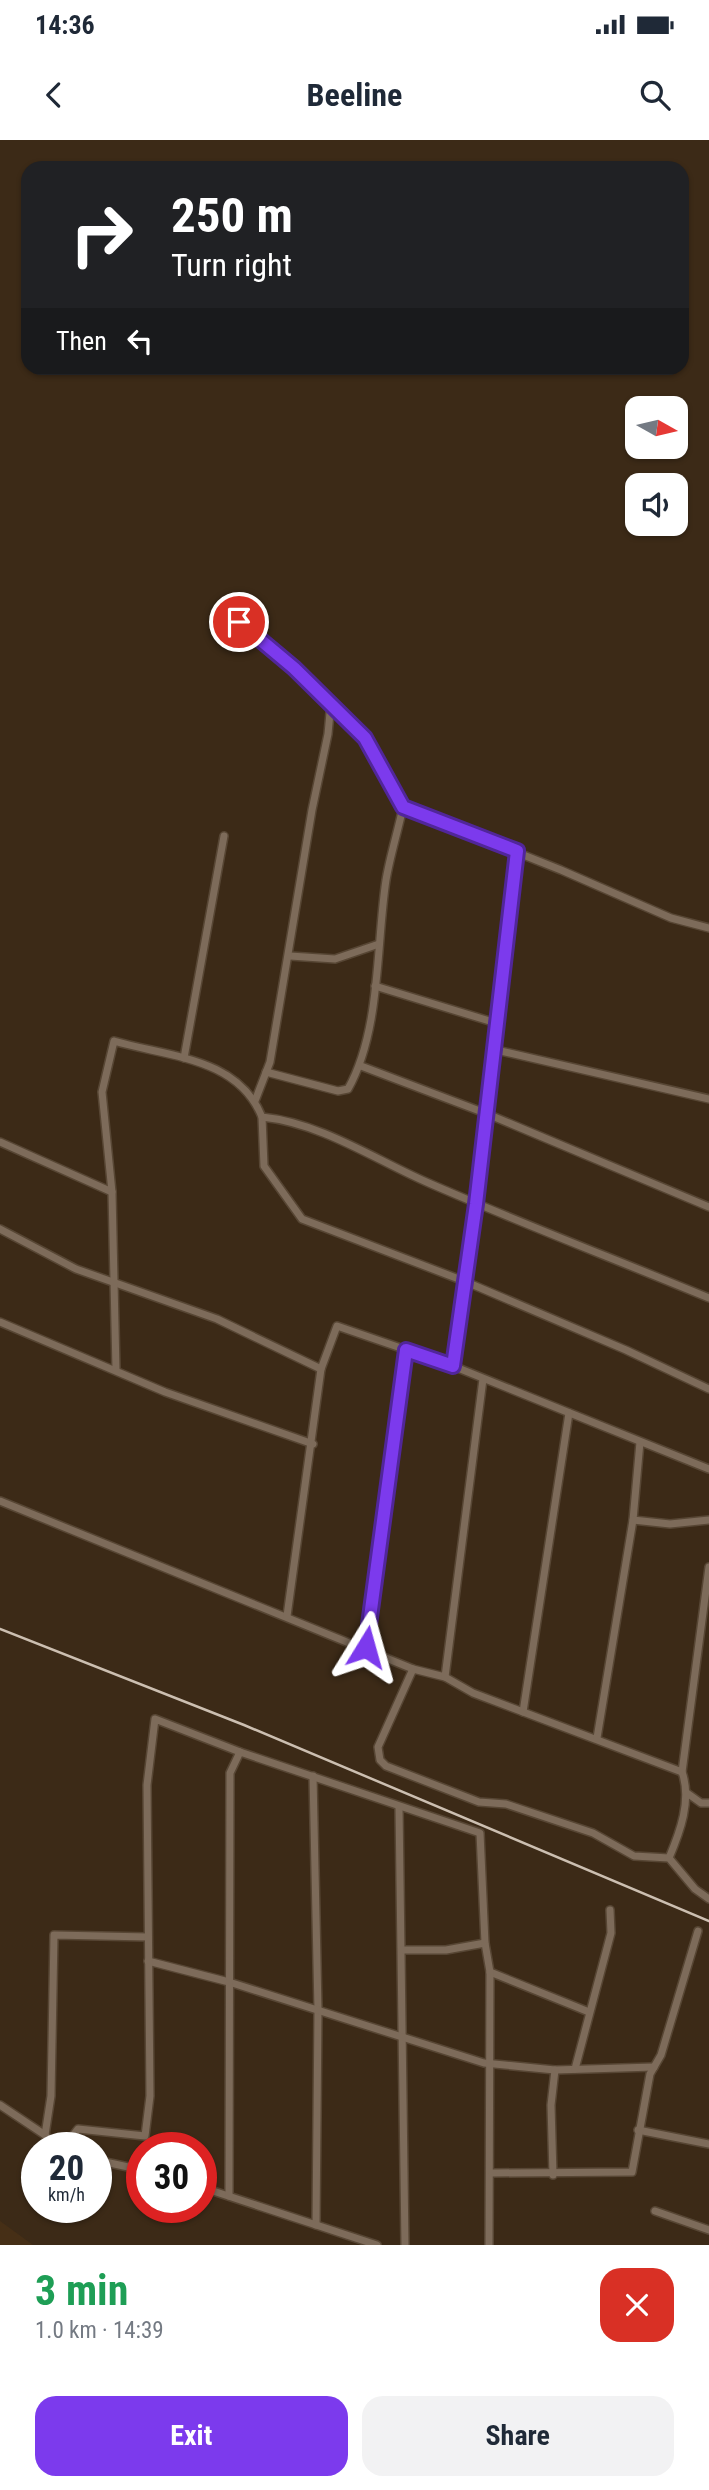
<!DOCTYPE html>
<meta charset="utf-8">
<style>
:root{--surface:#fff;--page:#f2f2f3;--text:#1f2937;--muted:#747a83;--accent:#7c3aed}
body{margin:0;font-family:"Roboto Condensed",sans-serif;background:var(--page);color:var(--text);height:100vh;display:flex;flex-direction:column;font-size:26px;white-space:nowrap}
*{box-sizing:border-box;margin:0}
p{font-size:23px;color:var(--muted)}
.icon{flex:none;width:38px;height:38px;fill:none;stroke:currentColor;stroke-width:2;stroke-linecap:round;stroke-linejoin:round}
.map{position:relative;height:2105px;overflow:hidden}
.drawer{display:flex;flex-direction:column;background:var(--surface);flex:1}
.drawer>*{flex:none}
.banner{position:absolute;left:21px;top:21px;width:668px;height:214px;border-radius:21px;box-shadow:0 2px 5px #0004;background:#202124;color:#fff;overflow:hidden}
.needle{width:46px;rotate:98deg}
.tools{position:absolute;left:625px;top:256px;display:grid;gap:14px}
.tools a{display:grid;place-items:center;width:63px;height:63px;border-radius:14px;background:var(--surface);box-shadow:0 2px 5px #0004;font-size:35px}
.speed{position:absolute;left:21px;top:1992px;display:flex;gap:14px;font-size:35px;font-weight:700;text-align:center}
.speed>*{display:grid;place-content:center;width:91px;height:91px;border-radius:50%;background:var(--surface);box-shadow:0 2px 5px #0004;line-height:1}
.speed small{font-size:18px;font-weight:400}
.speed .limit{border:10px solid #d22;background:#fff;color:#111}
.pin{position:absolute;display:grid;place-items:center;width:60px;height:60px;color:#fff;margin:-30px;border:4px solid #fff;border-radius:50%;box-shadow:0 2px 7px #0007}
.me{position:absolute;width:77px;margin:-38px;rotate:8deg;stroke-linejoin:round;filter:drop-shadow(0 0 5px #0008)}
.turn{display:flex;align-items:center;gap:24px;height:147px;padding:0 35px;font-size:32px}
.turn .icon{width:91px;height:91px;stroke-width:2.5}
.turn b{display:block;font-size:49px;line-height:60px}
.then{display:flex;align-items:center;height:66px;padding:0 35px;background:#0003;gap:14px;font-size:26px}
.round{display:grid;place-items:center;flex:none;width:74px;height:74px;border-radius:21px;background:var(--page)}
.summary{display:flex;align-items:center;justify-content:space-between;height:119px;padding:0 35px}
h1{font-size:42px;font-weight:700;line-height:52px;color:#1e9e55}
.action{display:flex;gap:14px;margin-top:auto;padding:14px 35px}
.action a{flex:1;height:80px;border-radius:21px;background:var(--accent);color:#fff;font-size:28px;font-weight:700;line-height:80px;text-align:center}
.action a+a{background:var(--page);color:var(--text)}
.status{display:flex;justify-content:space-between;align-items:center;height:49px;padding:0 35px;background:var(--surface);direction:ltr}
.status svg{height:19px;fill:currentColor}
header{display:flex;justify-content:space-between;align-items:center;height:91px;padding:0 35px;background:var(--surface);font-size:32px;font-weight:700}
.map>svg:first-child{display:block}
</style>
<div class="status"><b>14:36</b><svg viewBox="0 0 49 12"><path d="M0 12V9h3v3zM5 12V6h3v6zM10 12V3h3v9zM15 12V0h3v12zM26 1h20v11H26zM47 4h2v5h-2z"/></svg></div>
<header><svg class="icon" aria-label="back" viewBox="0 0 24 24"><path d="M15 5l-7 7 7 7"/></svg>Beeline<svg class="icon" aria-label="search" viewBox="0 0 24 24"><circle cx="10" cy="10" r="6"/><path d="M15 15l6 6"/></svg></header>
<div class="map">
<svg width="709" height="2105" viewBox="0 0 709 2105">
<rect width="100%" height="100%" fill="#3c2a17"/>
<polygon fill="#462f16" points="0,2081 33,2105 0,2105"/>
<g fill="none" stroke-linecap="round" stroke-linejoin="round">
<g stroke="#574634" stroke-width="10">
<g id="minor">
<polyline points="221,467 294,528 365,598 403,667 561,730 671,778 709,788"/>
<polyline points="290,816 335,819 379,804"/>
<polyline points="375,846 496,883"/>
<polyline points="492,909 709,959"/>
<polyline points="184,918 224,696"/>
<polyline points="361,926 485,973 709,1067"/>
<path d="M 266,932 L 338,951 L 348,949 C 381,890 376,806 386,740 C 390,716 398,691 403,667"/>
<polyline points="255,961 270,922 312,670 328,594 331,562"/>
<polyline points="262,977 264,1026 302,1079 464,1141 626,1210 709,1249"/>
<polyline points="0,1002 112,1052"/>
<polyline points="0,1089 76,1129 217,1179 321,1229"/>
<polyline points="0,1182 165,1252 313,1304"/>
<polyline points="453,1226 476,1064 517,711"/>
<path d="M 116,1230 L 112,1052 L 102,952 L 114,901 C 168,917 238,917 262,977 C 322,983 377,1021 431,1044 C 523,1084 617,1120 709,1158"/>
<polyline points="640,1302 633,1380 670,1384 709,1380"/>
<polyline points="0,1361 413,1529 445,1537 473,1553 682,1632"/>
<polyline points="287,1476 321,1229 337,1186 453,1226 709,1329"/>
<polyline points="366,1507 406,1210"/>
<polyline points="413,1529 378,1607 380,1620 386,1626 479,1662 506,1664 593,1693 634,1716 669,1718 695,1749 709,1759"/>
<polyline points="445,1537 483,1239"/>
<polyline points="523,1572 569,1273"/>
<polyline points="597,1598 633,1380"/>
<polyline points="313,1636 318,1870 316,2085"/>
<polyline points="687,1653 701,1663 709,1663"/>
<polyline points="399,1667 405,2105"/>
<path d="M 669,1718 C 680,1692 692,1660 682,1632 L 709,1427"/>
<polyline points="402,1810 446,1810 485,1803"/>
<polyline points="148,1821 229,1842 484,1923 555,1930 654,1927"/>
<polyline points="490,1832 589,1872"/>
<polyline points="575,1929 611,1793 610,1770"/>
<polyline points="0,1965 45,1995 56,2007"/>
<polyline points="638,1990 709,2004"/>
<polyline points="45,1995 51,1956 54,1795 148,1797"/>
<polyline points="64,2007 78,1989 145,1996 150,1956 147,1645 155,1579 240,1612 480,1693 485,1803 490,1832 489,2105"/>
<polyline points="96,2020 142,2030"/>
<polyline points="492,2033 632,2032 650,1934 661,1915 698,1791"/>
<polyline points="553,2035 551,1965 555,1930"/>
<polyline points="201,2047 377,2105"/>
<polyline points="229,2056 230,1633 240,1612"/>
<polyline points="655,2071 709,2090"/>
</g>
</g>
<use href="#minor" stroke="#7d6b5a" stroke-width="7"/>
<polyline stroke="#ccbfb1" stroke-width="2.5" points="0,1489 244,1585 709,1781"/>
</g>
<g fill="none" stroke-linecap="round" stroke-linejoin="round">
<g stroke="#51269a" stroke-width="18">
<polyline id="route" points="239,482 294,528 365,598 403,667 517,711 476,1064 453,1226 406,1210 366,1507"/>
</g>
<use href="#route" stroke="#7c3aed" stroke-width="12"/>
</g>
</svg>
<div class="tools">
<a><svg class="needle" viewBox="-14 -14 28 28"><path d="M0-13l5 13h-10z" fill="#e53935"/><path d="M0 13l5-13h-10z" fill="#747a83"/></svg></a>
<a><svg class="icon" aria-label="sound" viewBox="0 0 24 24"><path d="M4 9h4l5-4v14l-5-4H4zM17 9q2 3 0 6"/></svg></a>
</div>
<div class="speed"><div>20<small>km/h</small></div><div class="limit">30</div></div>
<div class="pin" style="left:239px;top:482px;background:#d93025"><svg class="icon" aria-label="arrive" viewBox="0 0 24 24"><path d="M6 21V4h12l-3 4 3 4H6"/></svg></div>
<svg class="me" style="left:366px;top:1507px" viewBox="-20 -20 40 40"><path d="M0-17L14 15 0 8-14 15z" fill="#7c3aed" stroke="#fff" stroke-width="4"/></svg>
<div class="banner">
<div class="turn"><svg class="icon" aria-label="right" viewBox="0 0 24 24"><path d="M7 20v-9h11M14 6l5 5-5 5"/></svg><div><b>250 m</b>Turn right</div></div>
<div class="then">Then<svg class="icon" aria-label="left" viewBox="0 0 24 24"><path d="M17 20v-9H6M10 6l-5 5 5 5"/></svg></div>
</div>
</div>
<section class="drawer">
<div class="summary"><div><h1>3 min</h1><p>1.0 km · 14:39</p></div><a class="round" style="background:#d93025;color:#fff"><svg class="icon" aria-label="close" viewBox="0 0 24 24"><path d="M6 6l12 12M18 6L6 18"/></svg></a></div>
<div class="action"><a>Exit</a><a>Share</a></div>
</section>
